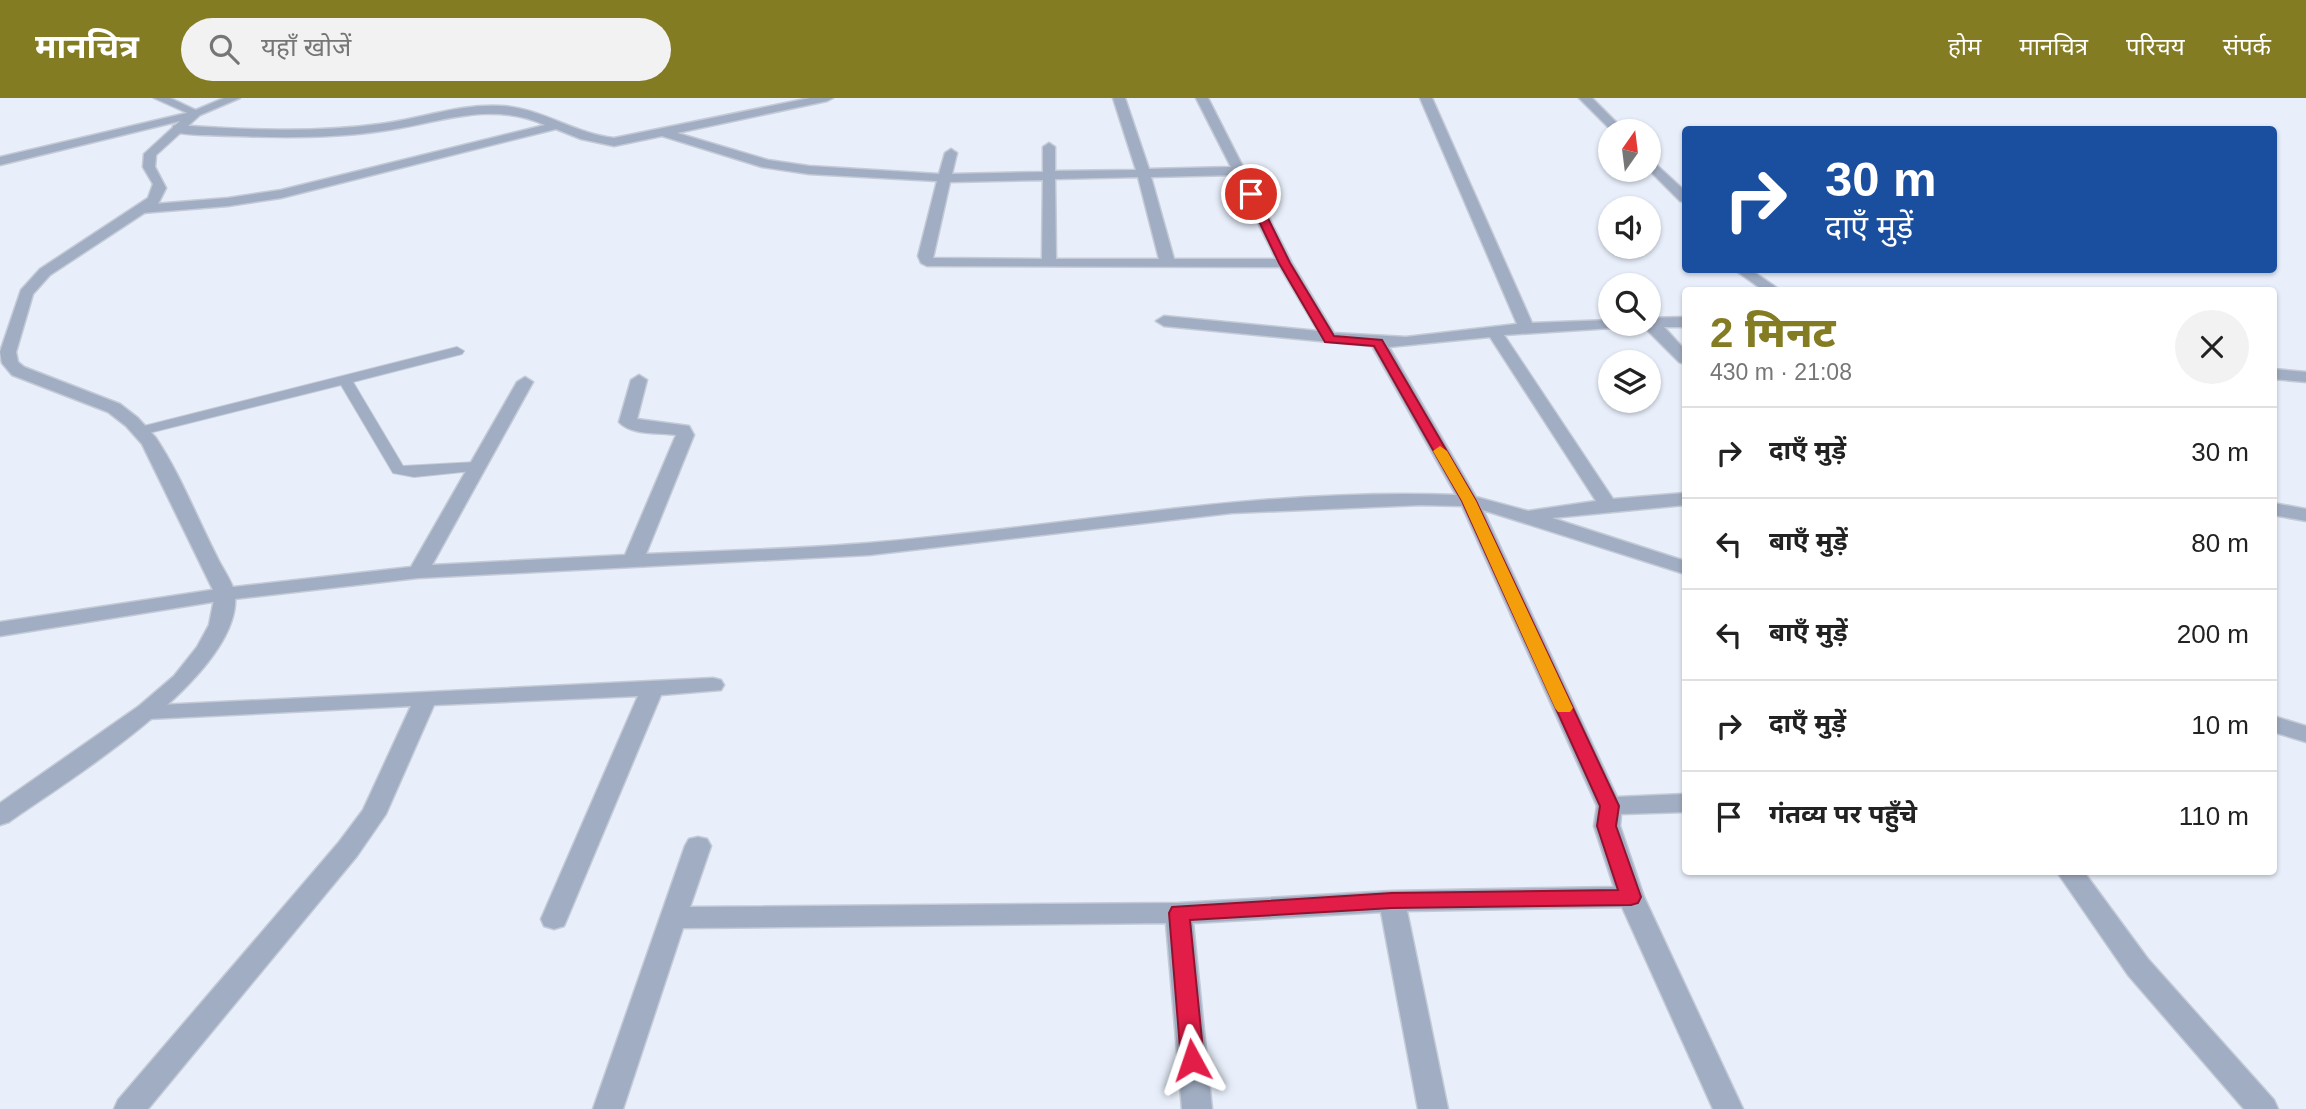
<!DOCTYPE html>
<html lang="hi">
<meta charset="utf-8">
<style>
:root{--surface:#fff;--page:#f2f2f2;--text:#222;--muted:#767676;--line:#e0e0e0;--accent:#847c23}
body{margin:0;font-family:Helvetica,"Noto Sans Devanagari",sans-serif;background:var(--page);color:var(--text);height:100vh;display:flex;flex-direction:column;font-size:26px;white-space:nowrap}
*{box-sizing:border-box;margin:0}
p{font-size:23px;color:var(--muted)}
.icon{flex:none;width:38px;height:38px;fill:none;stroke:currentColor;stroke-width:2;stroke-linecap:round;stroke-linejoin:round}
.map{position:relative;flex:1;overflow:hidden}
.side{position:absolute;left:1682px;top:189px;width:595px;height:588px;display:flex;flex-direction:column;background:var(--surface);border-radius:7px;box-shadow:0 2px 5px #0004}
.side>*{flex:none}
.hud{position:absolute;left:1682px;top:28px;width:595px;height:147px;border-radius:7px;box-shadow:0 2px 5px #0004;background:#1a4fa0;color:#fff;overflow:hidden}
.needle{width:46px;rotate:14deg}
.fabs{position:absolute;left:1598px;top:21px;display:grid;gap:14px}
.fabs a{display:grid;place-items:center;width:63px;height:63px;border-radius:50%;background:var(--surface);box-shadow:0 2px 5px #0004;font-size:35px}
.pin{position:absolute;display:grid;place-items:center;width:60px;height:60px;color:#fff;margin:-30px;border:4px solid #fff;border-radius:50%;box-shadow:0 2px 7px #0007}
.me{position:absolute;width:77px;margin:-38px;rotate:355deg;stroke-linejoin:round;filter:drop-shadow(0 0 5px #0008)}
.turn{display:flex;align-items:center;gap:24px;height:147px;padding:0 28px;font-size:32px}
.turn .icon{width:91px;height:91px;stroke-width:2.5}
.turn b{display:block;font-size:49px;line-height:60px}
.round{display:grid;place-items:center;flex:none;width:74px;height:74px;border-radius:37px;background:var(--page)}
.overview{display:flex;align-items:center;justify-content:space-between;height:119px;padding:0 28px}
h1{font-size:42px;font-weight:800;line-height:52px;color:var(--accent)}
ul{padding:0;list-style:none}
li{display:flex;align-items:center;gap:21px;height:91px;padding:0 28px;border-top:2px solid var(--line)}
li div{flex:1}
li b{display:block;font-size:26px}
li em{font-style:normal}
header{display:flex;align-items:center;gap:42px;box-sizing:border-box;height:98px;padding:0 35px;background:var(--accent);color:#fff}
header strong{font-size:33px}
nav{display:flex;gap:38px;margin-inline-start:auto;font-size:24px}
.search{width:490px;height:63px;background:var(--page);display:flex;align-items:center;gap:18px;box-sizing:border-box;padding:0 24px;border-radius:38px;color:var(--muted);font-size:26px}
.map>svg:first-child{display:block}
</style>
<header>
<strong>मानचित्र</strong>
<div class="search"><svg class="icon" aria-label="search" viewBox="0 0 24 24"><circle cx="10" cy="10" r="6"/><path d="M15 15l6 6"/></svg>यहाँ खोजें</div>
<nav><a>होम</a><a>मानचित्र</a><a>परिचय</a><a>संपर्क</a></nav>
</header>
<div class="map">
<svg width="2306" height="1011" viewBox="0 0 2306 1011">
<rect width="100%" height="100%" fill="#e8effb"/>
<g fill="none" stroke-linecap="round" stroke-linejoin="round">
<g stroke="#c4cbd7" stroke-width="2">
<polygon id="service" points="457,249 464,253 462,256 353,284 403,368 477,364 485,369 482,372 414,379 393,375 341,287 141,337 134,333 136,330"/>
</g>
<g stroke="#c4cbd7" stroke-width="3">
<g id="minor">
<polygon points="154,0 170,0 202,15 192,17"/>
<path d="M 810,0 L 833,0 L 827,3 L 677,35 L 768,62 L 809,68 L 939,76 L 945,55 L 951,51 L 957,55 L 952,76 L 1043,74 L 1043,49 L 1049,45 L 1055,49 L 1055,73 L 1136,72 L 1113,0 L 1125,0 L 1149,71 L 1231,69 L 1196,0 L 1208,0 L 1292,165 L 1334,235 L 1406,239 L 1517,226 L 1420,0 L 1432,0 L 1532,225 L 1610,222 L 1610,226 L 1648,226 L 1648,220 L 1685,219 L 1685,229 L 1664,229 L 1685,252 L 1685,266 L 1679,264 L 1643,228 L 1504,237 L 1613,401 L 1685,395 L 1685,407 L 1552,420 L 1685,463 L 1685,476 L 1483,412 L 1617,699 L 1685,696 L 1685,714 L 1621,716 L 1620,728 L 1644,799 L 1743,1011 L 1713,1011 L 1622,809 L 1407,813 L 1448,1011 L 1418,1011 L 1381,814 L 1193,825 L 1212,1011 L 1182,1011 L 1166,825 L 683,830 L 623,1011 L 593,1011 L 685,748 L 689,741 L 698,739 L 707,741 L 711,748 L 690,809 L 1179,805 L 1392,793 L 1614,789 L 1594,728 L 1597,708 L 1462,408 L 1421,407 L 1232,415 L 869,457 L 418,480 L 225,502 L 0,538 L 0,524 L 225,490 L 411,469 L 517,284 L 525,279 L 533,284 L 432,467 L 625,457 L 676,337 C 659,334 632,338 619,324 L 631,282 L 639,277 L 647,282 L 637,321 L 689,328 L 694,337 L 646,456 C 720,453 795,451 869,445 C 1064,429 1259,389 1456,397 L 1372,248 L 1164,228 L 1156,223 L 1164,218 L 1318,233 L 1280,169 L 927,168 L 921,165 L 918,158 L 937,83 L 809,76 L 762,69 L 662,38 L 614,48 L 581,41 L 556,31 L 281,100 L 228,108 L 142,115 L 135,111 L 142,107 L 228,100 L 281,92 L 545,27 C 488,2 440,25 382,33 C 334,40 285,40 237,38 C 216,37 193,38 173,34 L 173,28 L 177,27 C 244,32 313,35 380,26 C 420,21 461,5 502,8 C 541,10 575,36 614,40 ZM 1234,77 L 1276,161 L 1174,161 L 1151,79 ZM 1138,79 L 1159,161 L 1056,161 L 1055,81 ZM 1043,82 L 1042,161 L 933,160 L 950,84 ZM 1490,239 L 1596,403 L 1528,413 L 1476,399 L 1389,249 Z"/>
<polygon points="1579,0 1592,0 1625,33 1612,33"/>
<polygon points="1648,59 1685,93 1685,104 1680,103 1648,71"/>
<polygon points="1735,172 1751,172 1780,192 1763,192"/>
<polygon points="2273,271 2306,274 2306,284 2273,281"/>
<polygon points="2273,405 2306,411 2306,423 2273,417"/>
<polygon points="713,580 721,582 724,587 721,592 661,597 567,821 564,828 554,831 544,828 541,821 638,598 434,607 386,716 357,758 148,1011 114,1011 118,1002 339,744 363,712 411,608 147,621 139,618 135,613 139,608"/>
<polygon points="2273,618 2306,628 2306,644 2273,634"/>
<polygon points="2057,774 2084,774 2148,861 2274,1002 2278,1011 2244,1011 2128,877"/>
</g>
</g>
<g stroke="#c4cbd7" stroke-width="3">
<path id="tertiary" d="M 224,0 L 240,0 L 200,17 L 156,57 L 155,69 L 166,90 L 158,106 L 50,177 L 33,196 L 16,254 L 18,264 L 24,269 L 120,306 L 138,320 L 156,340 C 180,376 197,420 217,459 C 222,470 234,486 235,497 C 242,577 68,682 9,724 L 0,727 L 0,705 L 139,608 L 174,578 L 197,549 L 209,527 L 215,496 L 142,346 L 126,328 L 108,314 L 12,277 L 2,265 L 0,254 L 21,192 L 40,171 L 148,100 L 153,86 L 143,69 L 144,56 L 180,23 L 0,67 L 0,59 L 191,14 Z"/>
</g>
<use href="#service" fill="#a1adc2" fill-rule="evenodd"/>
<use href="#minor" fill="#a1adc2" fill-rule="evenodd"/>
<use href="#tertiary" fill="#a1adc2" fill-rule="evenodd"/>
</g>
<polygon fill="#e11d48" stroke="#92132f" stroke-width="2" points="1247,94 1256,96 1290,165 1334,238 1382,242 1476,403 1619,708 1616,728 1641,799 1638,805 1631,807 1392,810 1190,822 1204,962 1200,969 1192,972 1184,969 1181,962 1169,815 1172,809 1392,795 1618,792 1597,728 1600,708 1462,403 1374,248 1325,244 1279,165 1246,96"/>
<polygon fill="#f59e0b" points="1440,348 1447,353 1476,403 1573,610 1570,614 1558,614 1555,610 1462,403 1433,353"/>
</svg>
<div class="fabs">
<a><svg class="needle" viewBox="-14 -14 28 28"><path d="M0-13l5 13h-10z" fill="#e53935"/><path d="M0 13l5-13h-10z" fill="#767676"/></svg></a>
<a><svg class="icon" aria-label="sound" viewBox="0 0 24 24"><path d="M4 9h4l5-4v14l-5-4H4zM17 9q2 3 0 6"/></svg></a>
<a><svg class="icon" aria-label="search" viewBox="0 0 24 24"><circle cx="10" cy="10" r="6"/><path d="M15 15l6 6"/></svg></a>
<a><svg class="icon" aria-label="layers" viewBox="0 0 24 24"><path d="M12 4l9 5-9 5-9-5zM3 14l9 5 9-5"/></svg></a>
</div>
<div class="pin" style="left:1251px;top:96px;background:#d93025"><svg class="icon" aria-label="arrive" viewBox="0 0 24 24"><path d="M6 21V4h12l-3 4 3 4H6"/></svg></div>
<svg class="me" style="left:1192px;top:962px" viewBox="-20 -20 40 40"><path d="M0-17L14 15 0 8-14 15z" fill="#e11d48" stroke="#fff" stroke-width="4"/></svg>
<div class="hud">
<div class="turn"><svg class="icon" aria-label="right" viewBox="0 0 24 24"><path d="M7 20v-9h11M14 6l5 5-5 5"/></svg><div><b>30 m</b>दाएँ मुड़ें</div></div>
</div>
<section class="side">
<div class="overview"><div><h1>2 मिनट</h1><p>430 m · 21:08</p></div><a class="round"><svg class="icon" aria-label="close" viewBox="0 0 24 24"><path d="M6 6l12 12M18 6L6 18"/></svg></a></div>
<ul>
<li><svg class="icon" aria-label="right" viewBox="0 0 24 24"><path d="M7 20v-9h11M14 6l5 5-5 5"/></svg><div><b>दाएँ मुड़ें</b></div><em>30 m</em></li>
<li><svg class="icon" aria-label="left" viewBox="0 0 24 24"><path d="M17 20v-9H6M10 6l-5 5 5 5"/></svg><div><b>बाएँ मुड़ें</b></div><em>80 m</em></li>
<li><svg class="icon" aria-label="left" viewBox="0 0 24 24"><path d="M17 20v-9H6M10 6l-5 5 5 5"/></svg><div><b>बाएँ मुड़ें</b></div><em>200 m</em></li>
<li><svg class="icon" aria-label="right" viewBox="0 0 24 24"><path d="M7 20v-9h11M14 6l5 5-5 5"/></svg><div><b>दाएँ मुड़ें</b></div><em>10 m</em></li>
<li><svg class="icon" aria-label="arrive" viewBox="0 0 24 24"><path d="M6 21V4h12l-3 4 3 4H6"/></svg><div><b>गंतव्य पर पहुँचे</b></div><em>110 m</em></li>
</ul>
</section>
</div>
